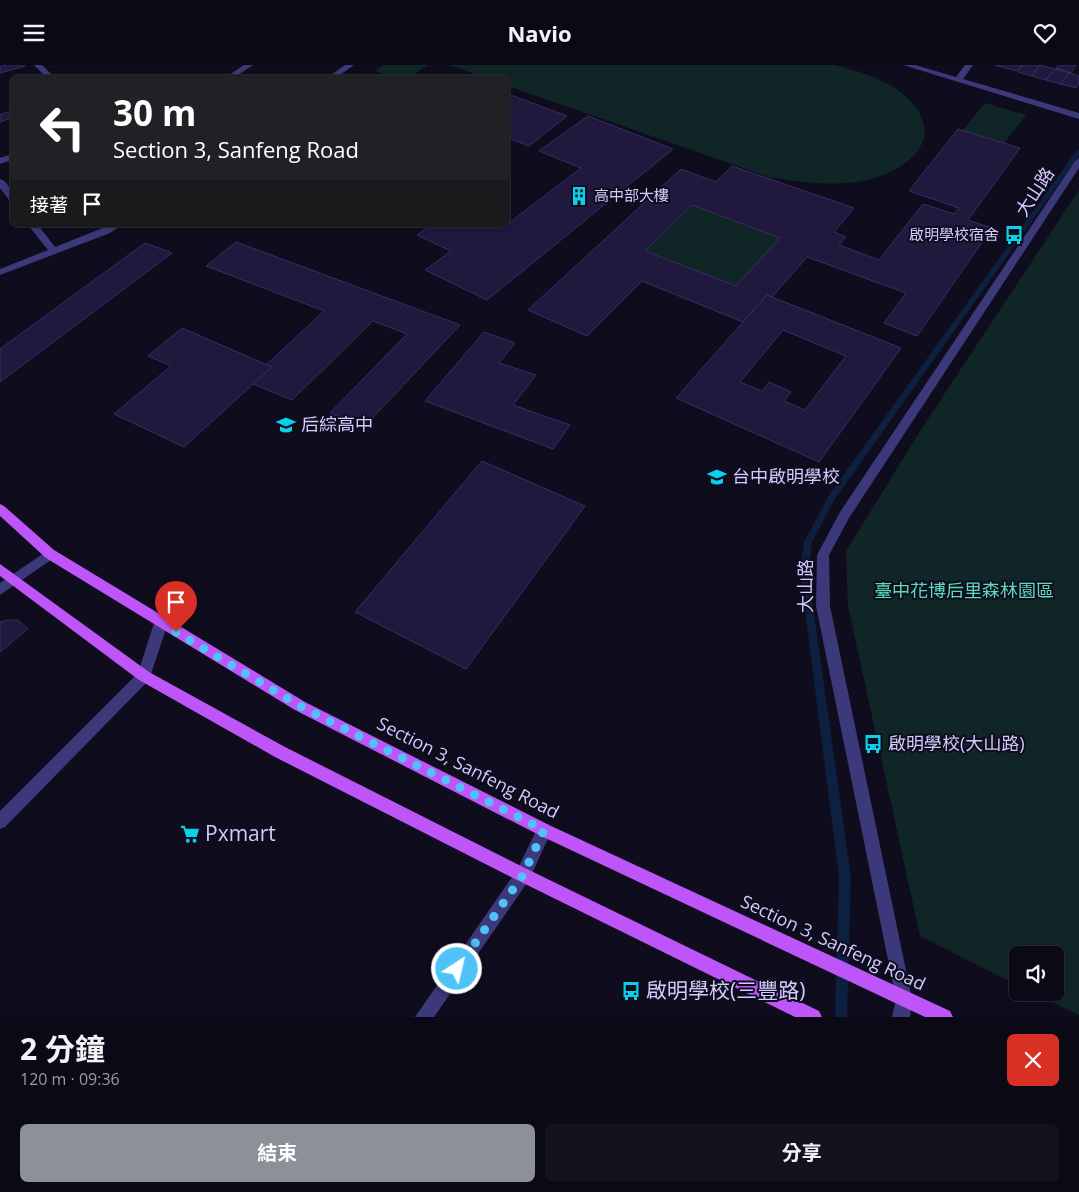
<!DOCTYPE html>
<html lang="zh-TW">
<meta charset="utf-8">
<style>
:root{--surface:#0b0916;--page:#14121f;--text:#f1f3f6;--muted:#9a9aa1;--line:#2b2a35;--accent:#8c9099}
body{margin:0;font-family:"Open Sans","Noto Sans TC",sans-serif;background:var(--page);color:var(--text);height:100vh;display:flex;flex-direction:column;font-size:19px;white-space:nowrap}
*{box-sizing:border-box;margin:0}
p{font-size:16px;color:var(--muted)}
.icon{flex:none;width:28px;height:28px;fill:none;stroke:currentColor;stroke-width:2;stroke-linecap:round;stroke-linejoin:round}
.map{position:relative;height:952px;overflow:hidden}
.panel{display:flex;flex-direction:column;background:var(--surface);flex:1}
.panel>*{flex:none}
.banner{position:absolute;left:10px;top:10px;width:500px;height:152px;border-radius:8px;box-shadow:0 2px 8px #0003,0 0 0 1px var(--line);background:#202124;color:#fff;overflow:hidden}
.controls{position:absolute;left:1009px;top:881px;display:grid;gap:10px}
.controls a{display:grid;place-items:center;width:55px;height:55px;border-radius:8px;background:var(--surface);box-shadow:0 2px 8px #0003,0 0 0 1px var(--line);font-size:25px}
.pin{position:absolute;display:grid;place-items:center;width:42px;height:42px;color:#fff;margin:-51px -21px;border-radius:50% 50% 50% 0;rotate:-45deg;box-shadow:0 0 5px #0007}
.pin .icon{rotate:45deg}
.me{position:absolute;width:55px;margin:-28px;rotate:35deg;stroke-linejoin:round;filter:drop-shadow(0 0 4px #0008)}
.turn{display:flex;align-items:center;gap:18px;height:105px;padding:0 20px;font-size:22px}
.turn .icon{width:65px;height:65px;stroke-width:2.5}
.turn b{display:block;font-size:35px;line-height:42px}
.then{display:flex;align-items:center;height:48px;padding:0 20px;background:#0003;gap:10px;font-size:19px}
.round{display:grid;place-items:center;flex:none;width:52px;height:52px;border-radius:8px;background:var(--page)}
.head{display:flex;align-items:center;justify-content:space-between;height:85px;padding:0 20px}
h1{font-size:30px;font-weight:700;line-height:38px}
.action{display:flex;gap:10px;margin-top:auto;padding:10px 20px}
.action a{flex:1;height:58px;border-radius:8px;background:var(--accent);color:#fff;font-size:20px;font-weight:700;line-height:58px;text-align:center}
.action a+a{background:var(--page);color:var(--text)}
header{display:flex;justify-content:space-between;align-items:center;height:65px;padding:0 20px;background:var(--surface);font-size:22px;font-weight:700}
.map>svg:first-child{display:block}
</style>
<header><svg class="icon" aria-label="menu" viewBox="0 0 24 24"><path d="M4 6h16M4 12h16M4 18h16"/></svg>Navio<svg class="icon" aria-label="heart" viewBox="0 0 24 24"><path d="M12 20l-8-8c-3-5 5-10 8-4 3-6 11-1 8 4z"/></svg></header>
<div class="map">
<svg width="1079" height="952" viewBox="0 0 1079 952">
<rect width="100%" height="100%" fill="#0f0c1d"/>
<g fill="#102626">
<path d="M 383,0 L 428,0 C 404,17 401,15 375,6 Z"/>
<path d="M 449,0 L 835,0 C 857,6 880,12 899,26 C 941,58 928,92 883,110 C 847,124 806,118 769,112 L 508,21 L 508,12 L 484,12 Z"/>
<polygon points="985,38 1026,50 1000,83 959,70"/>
<polygon points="1079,125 1079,950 1033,928 1055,928 1055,890 1018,890 1017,920 920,871 848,541 846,486 922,363"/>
<polygon points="692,140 780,173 736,221 645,186"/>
</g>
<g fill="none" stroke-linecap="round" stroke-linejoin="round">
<polygon fill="#0d2040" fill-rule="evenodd" points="1079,84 1079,90 835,434 812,477 808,506 851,812 847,952 835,952 839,812 800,506 804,477 829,430 1077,85"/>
</g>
<g fill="#21193d" stroke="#392c68" fill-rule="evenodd">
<polygon points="6,0 24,0 25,1 0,8 0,2"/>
<polygon points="995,0 1022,0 1017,6"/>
<polygon points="1023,0 1040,0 1032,11 1018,7"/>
<polygon points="1040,0 1055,4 1046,15 1032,11"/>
<polygon points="1059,0 1076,0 1071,8 1056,3"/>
<polygon points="1055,4 1069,8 1061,19 1046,15"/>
<polygon points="1069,8 1079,11 1079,18 1076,23 1061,19"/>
<polygon points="508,29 567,51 529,81 508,73"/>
<polygon points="9,47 12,53 0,57 0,50"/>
<polygon points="588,51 673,84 487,235 425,205 451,186 417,170 431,160 505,161 581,103 539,86"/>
<path d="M 958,64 L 1020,83 L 968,155 L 992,163 L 917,271 L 884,258 L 906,228 L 807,192 L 772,232 L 767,230 L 743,257 L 642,216 L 587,271 L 528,245 L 681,104 L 716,117 L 732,101 L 854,143 L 834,167 L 846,172 L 839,180 L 879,195 L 923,139 L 954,149 L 959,143 L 909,126 ZM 692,140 L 780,173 L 736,221 L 645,186 Z"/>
<polygon points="236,177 460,260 364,362 330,348 407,269 373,256 292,335 248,317 324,246 206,201"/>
<polygon points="145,178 172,188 0,317 0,284"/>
<path d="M 767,230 L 901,283 L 819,397 L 676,333 ZM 783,265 L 846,291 L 805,345 L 784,336 L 791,327 L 769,317 L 762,326 L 740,317 Z"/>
<polygon points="182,263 272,302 184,382 114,349 171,301 148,291"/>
<polygon points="484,267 515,278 499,298 536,310 513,340 570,360 553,384 425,336"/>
<polygon points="482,396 585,441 466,604 355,547"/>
<polygon points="8,555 18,555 28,564 0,587 0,557"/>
</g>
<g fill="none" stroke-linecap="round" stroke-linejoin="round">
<g fill="#3c397a" fill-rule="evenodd">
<polygon points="34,0 42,0 54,12 46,12"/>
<polygon points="244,0 253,0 235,12 226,12"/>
<polygon points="345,0 354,0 337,12 328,12"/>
<polygon points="903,0 915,0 956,12 965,0 973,0 963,14 1079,48 1079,54"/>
<polygon points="12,89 12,95 0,99 0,93"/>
<path d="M 0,114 C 9,117 12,127 12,136 L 9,135 L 0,123 Z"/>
<polygon points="28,160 38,160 55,182 110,160 122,160 110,168 0,210 0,204 48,185"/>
<polygon points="161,553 166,554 168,558 149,615 5,762 0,764 0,746 138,608 154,558 156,554"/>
</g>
<g fill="#3c397a" fill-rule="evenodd">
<polygon points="1079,93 1079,103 849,453 829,490 830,541 912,934 910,952 892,952 896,934 816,541 817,490 840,447 1075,96"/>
<polygon points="50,484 54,485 56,489 54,493 0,530 0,518"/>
<polygon points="544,758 549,760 552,765 529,815 434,952 415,952 517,805 539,760"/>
</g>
<g fill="#be55f9" fill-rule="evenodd">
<polygon points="0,439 4,441 54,485 305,637 549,760 950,946 953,952 925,952 539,770 295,645 46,493 0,451"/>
<polygon points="0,499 149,607 285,682 529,805 819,946 822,952 795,952 517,815 275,692 139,615 0,511"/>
</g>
</g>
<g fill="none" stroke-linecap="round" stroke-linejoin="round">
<polyline stroke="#4fc3f7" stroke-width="9" stroke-dasharray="0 16.2" points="176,567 300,641 544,765 523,810 457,904"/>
</g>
<defs>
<g id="building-bare" transform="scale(1.5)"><path d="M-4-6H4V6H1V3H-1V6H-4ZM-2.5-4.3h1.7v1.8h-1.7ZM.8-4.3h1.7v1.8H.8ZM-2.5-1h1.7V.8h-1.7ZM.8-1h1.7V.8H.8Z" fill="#09d1ea" stroke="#0f0c1d" stroke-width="2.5" paint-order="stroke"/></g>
<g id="bus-bare" transform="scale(1.5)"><path d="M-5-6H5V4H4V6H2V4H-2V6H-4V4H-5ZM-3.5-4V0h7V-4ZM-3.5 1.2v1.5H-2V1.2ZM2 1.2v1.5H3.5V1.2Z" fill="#09d1ea" stroke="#0f0c1d" stroke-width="2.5" paint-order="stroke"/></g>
<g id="school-bare" transform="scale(1.5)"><path d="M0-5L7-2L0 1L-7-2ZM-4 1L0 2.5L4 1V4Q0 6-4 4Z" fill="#09d1ea" stroke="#0f0c1d" stroke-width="2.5" paint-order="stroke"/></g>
<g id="supermarket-bare" transform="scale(1.5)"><path d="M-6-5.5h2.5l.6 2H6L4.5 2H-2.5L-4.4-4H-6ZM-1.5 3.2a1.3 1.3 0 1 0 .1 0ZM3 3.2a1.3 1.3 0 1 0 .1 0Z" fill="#09d1ea" stroke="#0f0c1d" stroke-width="2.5" paint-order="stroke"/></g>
</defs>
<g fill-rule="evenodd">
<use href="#building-bare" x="579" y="131"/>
<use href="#bus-bare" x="1014" y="170"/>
<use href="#school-bare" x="286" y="360"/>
<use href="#school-bare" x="717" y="412"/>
<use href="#bus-bare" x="873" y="679"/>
<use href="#supermarket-bare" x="190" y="769"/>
<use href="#bus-bare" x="631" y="926"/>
</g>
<g text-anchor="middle" stroke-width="4" stroke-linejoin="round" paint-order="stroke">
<g font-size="15" fill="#d0cafd" stroke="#0f0c1d" text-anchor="start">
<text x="594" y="136">高中部大樓</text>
<text x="999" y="175" text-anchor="end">啟明學校宿舍</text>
</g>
<g font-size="18" fill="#d0cafd" stroke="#0f0c1d">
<text transform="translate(1035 127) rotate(-57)" y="6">大山路</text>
<text transform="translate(806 521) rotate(-90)" y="6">大山路</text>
<text transform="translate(468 703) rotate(27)" y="6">Section 3, Sanfeng Road</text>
<text transform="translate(833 878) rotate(25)" y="6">Section 3, Sanfeng Road</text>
</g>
<g font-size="18" fill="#d0cafd" stroke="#0f0c1d" text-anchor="start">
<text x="301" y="366">后綜高中</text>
<text x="732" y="418">台中啟明學校</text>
<text x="888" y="685">啟明學校(大山路)</text>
</g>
<g font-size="18" fill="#5ad9bb" stroke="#0f0c1d">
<text x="964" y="532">臺中花博后里森林園區</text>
</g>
<g font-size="21" fill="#d0cafd" stroke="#0f0c1d" text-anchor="start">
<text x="205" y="776">Pxmart</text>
<text x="646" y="933">啟明學校(三豐路)</text>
</g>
</g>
</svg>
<div class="controls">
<a><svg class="icon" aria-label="sound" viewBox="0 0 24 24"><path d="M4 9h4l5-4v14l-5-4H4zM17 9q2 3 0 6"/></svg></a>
</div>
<div class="pin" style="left:176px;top:567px;background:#d93025"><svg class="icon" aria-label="arrive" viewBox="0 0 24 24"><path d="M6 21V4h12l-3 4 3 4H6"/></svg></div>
<svg class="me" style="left:457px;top:904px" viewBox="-20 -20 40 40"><circle r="17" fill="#4fc3f7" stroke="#fff" stroke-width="3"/><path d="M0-11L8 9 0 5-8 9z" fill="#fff"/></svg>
<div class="banner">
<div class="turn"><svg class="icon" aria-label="left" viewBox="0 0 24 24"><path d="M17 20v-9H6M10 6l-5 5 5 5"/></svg><div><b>30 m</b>Section 3, Sanfeng Road</div></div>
<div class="then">接著<svg class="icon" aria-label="arrive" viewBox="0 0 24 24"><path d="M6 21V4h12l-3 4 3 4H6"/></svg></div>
</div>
</div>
<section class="panel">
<div class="head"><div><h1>2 分鐘</h1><p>120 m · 09:36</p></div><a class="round" style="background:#d93025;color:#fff"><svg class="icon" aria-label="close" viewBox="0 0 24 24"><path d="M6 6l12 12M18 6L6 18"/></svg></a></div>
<div class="action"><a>結束</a><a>分享</a></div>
</section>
